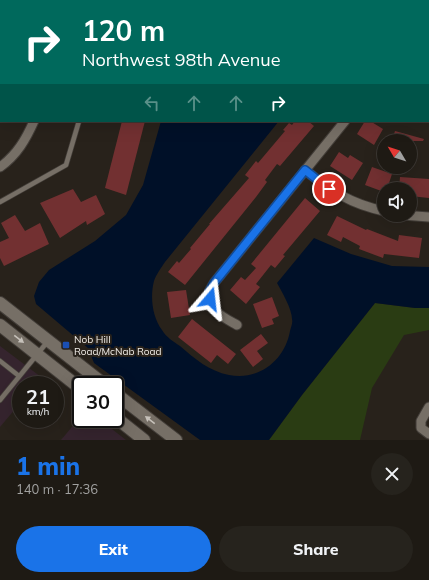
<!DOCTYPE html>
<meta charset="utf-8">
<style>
:root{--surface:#1e1a14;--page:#26231d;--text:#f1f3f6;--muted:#a1a1a0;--line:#3c3834;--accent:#1a73e8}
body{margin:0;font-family:Mulish,sans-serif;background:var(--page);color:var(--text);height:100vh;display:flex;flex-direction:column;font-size:15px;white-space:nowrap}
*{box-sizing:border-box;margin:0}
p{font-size:13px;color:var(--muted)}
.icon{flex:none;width:22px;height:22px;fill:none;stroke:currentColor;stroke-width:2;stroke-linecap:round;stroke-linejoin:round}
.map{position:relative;height:440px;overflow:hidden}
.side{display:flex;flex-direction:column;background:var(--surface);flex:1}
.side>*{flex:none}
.guide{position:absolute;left:0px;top:0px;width:429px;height:122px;box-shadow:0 4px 16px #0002,0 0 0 1px var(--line);background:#00695c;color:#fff;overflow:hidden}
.needle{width:26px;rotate:309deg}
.controls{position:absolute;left:377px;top:134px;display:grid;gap:8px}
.controls a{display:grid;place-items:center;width:40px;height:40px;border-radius:50%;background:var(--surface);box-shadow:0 4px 16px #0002,0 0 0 1px var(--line);font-size:20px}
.speed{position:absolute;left:12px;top:376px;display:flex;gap:8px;font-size:20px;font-weight:700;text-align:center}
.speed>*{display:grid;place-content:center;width:52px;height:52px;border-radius:50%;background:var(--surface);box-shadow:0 4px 16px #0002,0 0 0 1px var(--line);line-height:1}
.speed small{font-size:10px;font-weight:400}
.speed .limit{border:2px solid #111;border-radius:6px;background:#fff;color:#111}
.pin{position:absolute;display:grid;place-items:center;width:34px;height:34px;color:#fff;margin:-17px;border:2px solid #fff;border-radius:50%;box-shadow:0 1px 4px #0007}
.me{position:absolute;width:44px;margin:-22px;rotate:17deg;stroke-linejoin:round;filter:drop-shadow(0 0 3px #0008)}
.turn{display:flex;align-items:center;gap:14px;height:84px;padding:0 16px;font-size:18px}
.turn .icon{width:52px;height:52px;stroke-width:2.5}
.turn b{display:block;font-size:28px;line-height:34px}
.lanes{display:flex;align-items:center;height:38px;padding:0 16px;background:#0003;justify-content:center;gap:20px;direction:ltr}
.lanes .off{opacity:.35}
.round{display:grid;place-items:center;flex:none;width:42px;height:42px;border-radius:21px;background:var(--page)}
.summary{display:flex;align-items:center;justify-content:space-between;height:68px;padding:0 16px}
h1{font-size:24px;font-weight:800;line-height:30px;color:var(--accent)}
.action{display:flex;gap:8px;margin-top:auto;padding:8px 16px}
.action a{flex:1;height:46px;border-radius:24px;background:var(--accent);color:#fff;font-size:16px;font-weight:800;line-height:46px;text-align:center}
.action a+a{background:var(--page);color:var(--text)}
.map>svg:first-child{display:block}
</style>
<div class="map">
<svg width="429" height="440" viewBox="0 0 429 440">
<rect width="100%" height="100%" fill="#28221b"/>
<g fill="#35242e">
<polygon points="0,346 41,377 35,385 21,385 21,402 0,427"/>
<polygon points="81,416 81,419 99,419 126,440 61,440"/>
</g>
<polygon fill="#2a3c13" points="375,303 415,308 429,308 429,330 404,335 372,388 360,440 269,440 302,395"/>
<g fill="#001028">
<polygon points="300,0 376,0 300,1"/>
<path d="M 161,121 L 279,121 L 165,262 C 161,268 156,275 154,281 C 150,296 152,317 162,330 C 166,337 174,342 180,346 C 195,359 209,371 229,375 C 259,381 285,360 290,331 C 291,327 293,323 292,319 C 292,309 282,292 277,283 L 314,238 L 351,254 L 392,266 L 429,267 L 429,308 L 415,308 L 375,303 L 302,395 L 269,440 L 200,440 L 94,363 L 88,348 L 36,304 L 34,296 L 39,282 L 49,270 L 95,241 L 126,215 L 143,185 Z"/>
</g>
<g fill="#723031">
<polygon points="122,121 145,121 126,195 105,188"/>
<polygon points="295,121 308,121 314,126 280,166 277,164 265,180 267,182 256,197 185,285 168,272 177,261 179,263 191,249 190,248 210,224 209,224 249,178 245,175 256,161 258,163 285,131 283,130 289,123 292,125"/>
<polygon points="365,121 370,121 383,129 374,145 357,134"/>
<polygon points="395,131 424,139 423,141 392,141"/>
<polygon points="339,152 348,158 350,155 363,163 352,180 330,166"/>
<polygon points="372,167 392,174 387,189 384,189 384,192 365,185"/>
<polygon points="400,177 429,179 429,198 410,196 410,189 399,189"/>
<polygon points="73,189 81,202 96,195 105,214 87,225 86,221 60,238 40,203"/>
<polygon points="305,198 320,211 283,255 285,256 275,268 271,265 256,284 260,287 246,304 230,290 241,277 245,280 256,268 251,264"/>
<polygon points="15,215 25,231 40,223 49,244 4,266 0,258 0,242 9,238 1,223"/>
<polygon points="337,216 366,230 367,229 398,241 399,235 422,238 419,258 384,254 383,258 359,249 360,246 343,237 341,242 327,235"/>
<polygon points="186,290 190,315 171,318 167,292"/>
<polygon points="272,297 279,316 272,319 274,324 262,328 253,304"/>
<polygon points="192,319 236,354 228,364 217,355 211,363 178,337"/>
<polygon points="261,334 268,343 257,351 263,359 253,367 240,350"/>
</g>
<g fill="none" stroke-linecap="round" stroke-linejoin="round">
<g stroke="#423d38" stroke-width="6">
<g id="lane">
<polyline points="167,1 169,0"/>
<polyline points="0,107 1,104"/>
<polyline points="0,202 66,165 79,121"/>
<polyline points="0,361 19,376"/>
<polyline points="0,400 48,341"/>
</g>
</g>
<g stroke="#423d38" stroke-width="11">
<g id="street">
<polyline points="76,0 78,1"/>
<polyline points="111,1 112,0"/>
<polyline points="428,17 429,15"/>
<polyline points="428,117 429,117"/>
<path d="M 0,167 C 17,155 26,139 34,121"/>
<path d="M 305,170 C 331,191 351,204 384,211"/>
<polyline points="402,215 429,217"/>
<path d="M 237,325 C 225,318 205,309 209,292 C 210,289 213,285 214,283 L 345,121"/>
<polyline points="429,407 421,421 421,428 429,434"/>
</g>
</g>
<g stroke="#423d38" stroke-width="14">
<g id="secondary">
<polyline points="0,303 105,385"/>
<polyline points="0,325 81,389"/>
<polyline points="115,393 176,440"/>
<polyline points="115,417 144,440"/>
</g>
</g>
<use href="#lane" stroke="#766f66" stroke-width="4.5"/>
<use href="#street" stroke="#766f66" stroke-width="9"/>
<use href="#secondary" stroke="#766f66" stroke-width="12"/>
</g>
<defs><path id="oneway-solid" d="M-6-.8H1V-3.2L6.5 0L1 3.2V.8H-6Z"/></defs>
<g fill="#c6c1ba">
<use href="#oneway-solid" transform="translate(19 339) rotate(38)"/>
<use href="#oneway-solid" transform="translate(150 420) rotate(-142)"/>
</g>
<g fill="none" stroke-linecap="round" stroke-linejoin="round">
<g stroke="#114b97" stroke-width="10">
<polyline id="route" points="210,299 209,292 214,283 305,170 329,189"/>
</g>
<use href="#route" stroke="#1a73e8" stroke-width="7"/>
</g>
<rect fill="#1a4fb4" stroke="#28221b" stroke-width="1.5" x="62" y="341" width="8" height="8" rx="2"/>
<g text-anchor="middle" stroke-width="4" stroke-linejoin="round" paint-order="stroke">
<g font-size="10" fill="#f1ede8" stroke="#28221b" text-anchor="start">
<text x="74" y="343">Nob Hill<tspan x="74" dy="12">Road/McNab Road</tspan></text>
</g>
</g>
</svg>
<div class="controls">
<a><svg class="needle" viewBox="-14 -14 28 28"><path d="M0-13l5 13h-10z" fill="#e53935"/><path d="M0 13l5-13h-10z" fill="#a1a1a0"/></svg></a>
<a><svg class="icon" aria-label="sound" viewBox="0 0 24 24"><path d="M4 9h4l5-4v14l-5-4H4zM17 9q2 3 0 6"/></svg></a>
</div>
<div class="speed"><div>21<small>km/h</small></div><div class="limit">30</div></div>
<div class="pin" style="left:329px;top:189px;background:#d93025"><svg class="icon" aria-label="arrive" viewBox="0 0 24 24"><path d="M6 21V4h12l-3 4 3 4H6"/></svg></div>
<svg class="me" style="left:210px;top:299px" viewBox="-20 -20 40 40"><path d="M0-17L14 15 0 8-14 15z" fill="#1a73e8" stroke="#fff" stroke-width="4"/></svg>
<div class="guide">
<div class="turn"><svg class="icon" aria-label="right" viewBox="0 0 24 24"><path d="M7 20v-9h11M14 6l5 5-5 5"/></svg><div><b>120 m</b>Northwest 98th Avenue</div></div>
<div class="lanes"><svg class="icon off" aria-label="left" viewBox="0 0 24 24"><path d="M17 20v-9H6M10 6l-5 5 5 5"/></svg><svg class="icon off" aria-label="ahead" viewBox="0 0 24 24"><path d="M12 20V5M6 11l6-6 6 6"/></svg><svg class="icon off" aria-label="ahead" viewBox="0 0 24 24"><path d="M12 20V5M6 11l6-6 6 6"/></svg><svg class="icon" aria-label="right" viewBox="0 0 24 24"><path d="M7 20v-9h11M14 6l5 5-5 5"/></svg></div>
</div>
</div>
<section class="side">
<div class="summary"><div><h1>1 min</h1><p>140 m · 17:36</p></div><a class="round"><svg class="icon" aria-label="close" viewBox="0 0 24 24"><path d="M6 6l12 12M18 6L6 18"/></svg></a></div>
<div class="action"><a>Exit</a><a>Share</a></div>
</section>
